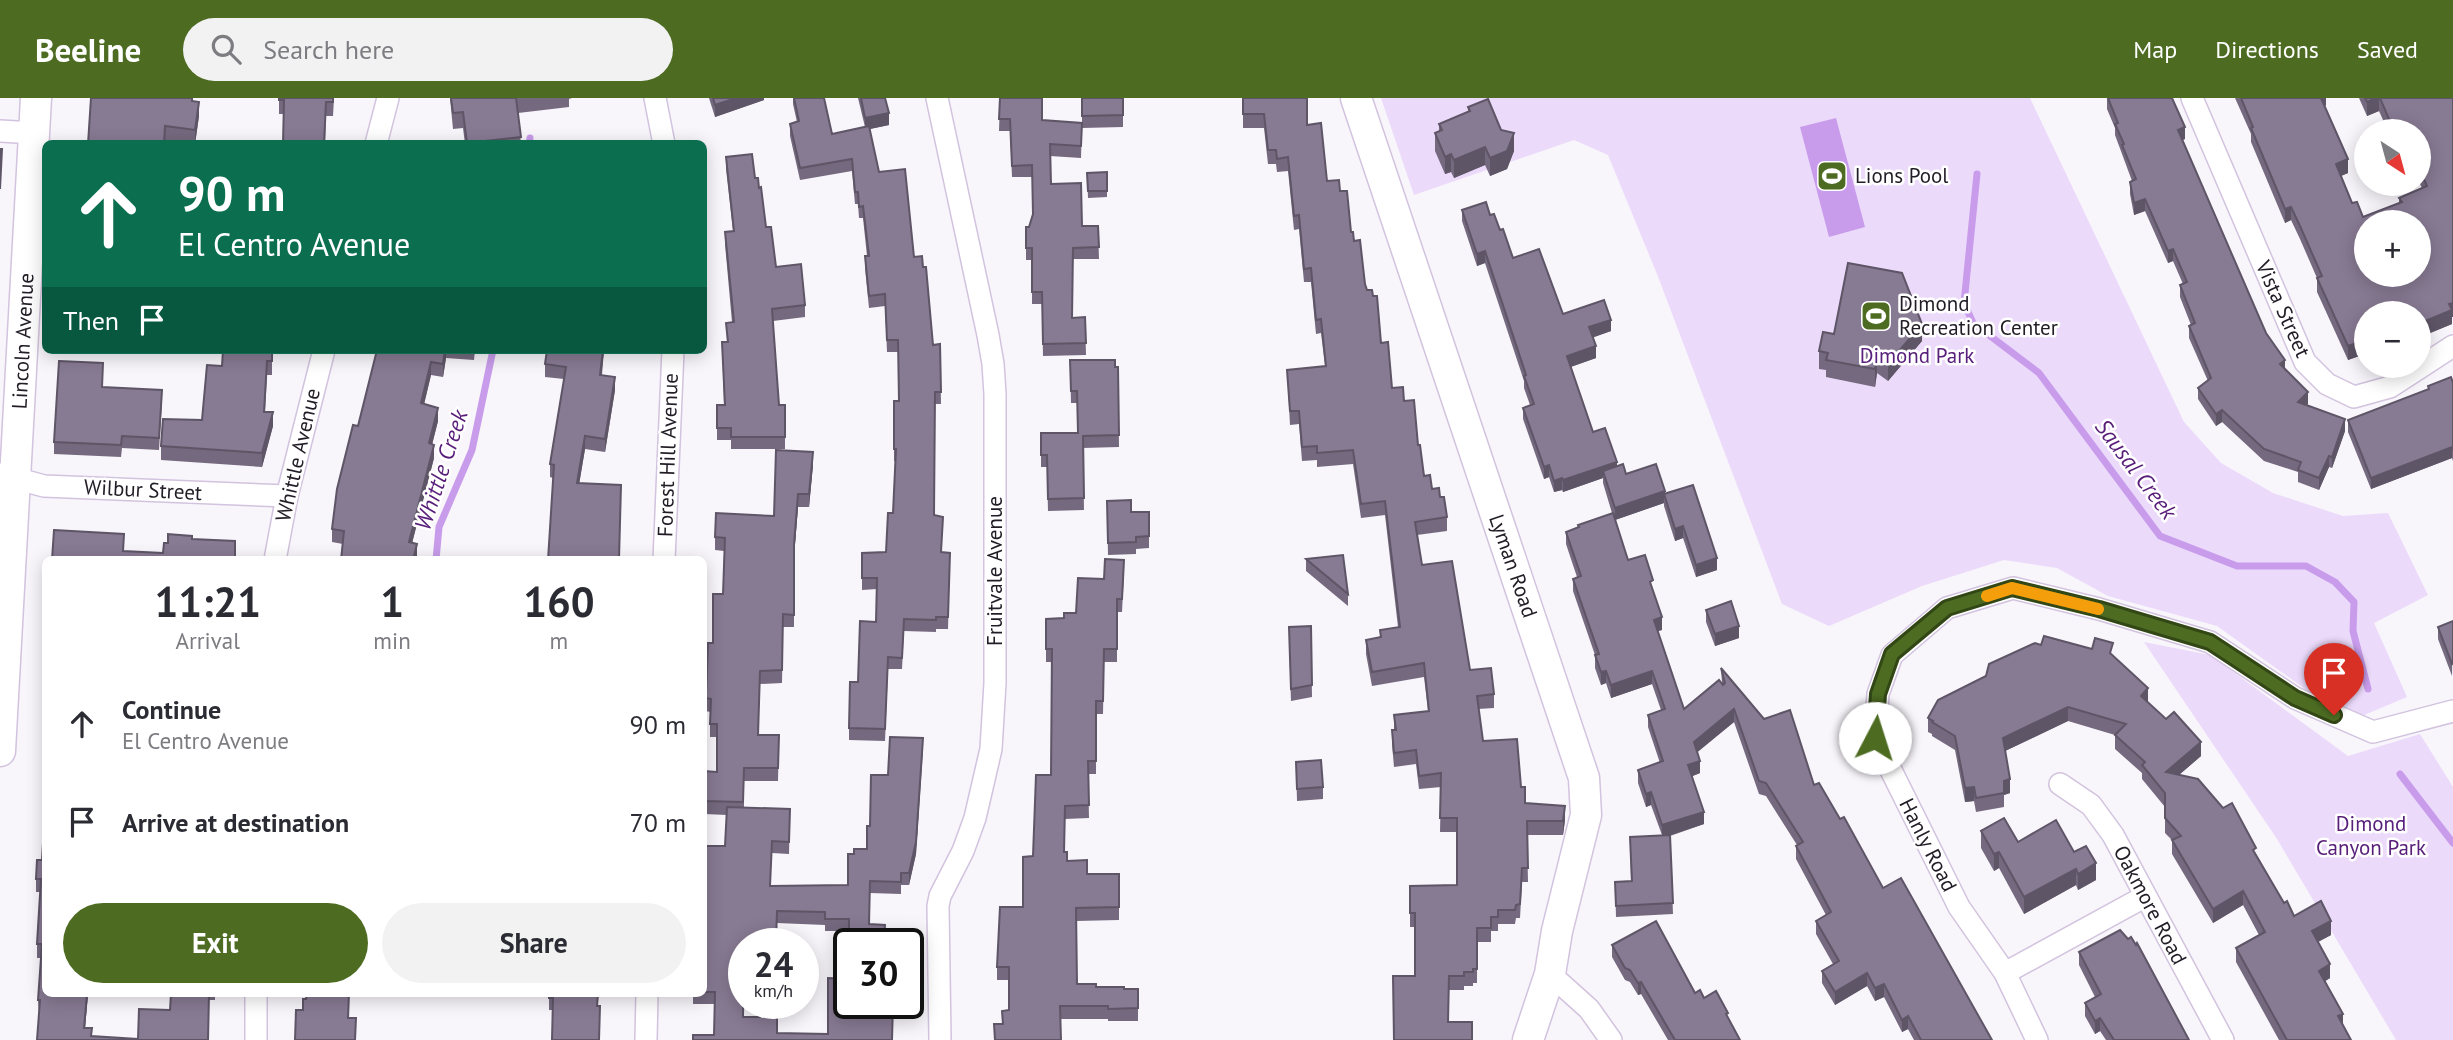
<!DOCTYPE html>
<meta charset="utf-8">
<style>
:root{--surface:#fff;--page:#f2f2f3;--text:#2b2b33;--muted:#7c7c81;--accent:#4d6c22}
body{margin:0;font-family:"PT Sans",sans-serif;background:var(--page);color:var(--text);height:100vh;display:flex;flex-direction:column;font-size:26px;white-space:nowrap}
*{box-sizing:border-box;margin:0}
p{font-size:23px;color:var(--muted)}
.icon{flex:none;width:38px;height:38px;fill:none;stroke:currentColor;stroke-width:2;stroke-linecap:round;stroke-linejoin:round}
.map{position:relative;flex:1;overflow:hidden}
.details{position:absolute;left:42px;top:458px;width:665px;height:441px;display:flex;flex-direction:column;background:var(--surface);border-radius:10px;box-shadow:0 4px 18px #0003}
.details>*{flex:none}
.top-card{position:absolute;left:42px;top:42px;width:665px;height:214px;border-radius:10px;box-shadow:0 4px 18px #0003;background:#0b6e4f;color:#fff;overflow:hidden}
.needle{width:46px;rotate:144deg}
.buttons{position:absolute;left:2354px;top:21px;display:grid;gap:14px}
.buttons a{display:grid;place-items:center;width:77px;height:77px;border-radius:50%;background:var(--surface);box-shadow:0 4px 18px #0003;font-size:35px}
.speed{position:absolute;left:728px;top:830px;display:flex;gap:14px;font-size:35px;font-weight:700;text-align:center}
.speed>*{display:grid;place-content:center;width:91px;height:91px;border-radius:50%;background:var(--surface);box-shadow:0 4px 18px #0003;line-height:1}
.speed small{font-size:18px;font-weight:400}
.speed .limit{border:4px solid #111;border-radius:10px;background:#fff;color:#111}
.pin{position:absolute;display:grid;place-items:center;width:60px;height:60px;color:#fff;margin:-72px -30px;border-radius:50% 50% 50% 0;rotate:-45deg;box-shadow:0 0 7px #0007}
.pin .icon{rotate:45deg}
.me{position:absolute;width:77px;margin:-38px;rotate:5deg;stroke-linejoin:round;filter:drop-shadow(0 0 5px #0008)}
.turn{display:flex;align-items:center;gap:24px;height:147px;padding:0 21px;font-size:32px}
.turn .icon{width:91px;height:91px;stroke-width:2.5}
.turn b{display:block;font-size:49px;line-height:60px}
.then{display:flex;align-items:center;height:66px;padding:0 21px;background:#0003;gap:14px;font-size:26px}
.eta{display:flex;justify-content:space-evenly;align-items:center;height:119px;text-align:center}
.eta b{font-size:42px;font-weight:700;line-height:49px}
.action{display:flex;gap:14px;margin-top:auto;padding:14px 21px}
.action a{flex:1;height:80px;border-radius:42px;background:var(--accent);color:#fff;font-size:28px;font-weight:700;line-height:80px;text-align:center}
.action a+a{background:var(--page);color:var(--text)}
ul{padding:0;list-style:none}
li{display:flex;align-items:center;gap:21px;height:98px;padding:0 21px}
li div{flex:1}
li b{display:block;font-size:26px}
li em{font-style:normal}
header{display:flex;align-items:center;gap:42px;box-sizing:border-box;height:98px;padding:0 35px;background:var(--accent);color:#fff}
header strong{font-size:33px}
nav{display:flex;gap:38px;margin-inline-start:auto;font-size:24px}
.search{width:490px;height:63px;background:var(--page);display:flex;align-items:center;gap:18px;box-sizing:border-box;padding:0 24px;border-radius:38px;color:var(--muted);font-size:26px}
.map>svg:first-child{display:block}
</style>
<header>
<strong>Beeline</strong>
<div class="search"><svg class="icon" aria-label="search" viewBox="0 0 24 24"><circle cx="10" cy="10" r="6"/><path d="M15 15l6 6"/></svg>Search here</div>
<nav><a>Map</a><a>Directions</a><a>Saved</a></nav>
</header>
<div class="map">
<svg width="2453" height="942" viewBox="0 0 2453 942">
<rect width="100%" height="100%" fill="#f8f5fb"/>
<g fill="#ecdafb">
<polygon points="1381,0 2030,0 2184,324 2221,365 2273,395 2343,418 2388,415 2428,497 2374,525 2407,599 2350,623 2217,528 2108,498 2057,470 2004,462 1922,488 1829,528 1782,506 1657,176 1608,57 1574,42 1414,97"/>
<polygon points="2144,544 2210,557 2348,658 2420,636 2453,689 2453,942 2396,942 2277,741"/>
</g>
<polygon fill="#c89ceb" points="1836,20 1865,129 1829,139 1800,29"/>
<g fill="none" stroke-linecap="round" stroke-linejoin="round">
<g stroke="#c89ceb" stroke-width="7">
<polyline points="529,46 530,40"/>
<polyline points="1977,76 1964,205 1973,225 2039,275 2160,438 2237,468 2306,468 2335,484 2354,504 2353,533 2368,591"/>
<polyline points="436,462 439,429 472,352 493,252"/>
<polyline points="2400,676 2453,745"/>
</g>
<g stroke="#d2c3de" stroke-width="24">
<g id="street">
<polyline points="655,0 664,46"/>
<polyline points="937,0 988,237 993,266 995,296 995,585 991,651 975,720 963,753 940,798 938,808 940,942"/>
<polyline points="2192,0 2305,264 2327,286 2354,299 2390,289 2453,248"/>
<polyline points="0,33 34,35"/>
<polyline points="376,46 388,0"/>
<polyline points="0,376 44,388 287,398"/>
<polyline points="275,462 287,398 324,252"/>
<polyline points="664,462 673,252"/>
<polyline points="2060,686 2091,707 2113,737 2223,942"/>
<polyline points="2005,875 2144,799"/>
<polyline points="1550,876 1589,911 1611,942"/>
<polyline points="256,942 256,896"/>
<polyline points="646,942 647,896"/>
<polyline points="2037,942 2005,875 1959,809 1875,640 1878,596 1892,557 1947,510 2013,490 2099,511 2210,544 2295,600 2373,634 2453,613"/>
</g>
</g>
<g stroke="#d2c3de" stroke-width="33">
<g id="secondary">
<polyline points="1356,0 1584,680 1586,717 1557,833 1550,876 1528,942"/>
<polyline points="0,653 36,0"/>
</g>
</g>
<use href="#street" stroke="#fff" stroke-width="21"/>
<use href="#secondary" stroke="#fff" stroke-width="30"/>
</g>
<g fill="#74697e">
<polygon points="91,0 193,0 193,3 199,18 195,46 165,42 165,46 88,46"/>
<polygon points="279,0 334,0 333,18 326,18 325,46 283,46 284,16 279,16"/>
<polygon points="450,0 572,0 569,1 569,9 518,15 521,46 465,46 463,30 453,31"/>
<polygon points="709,0 764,0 764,2 715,19"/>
<polygon points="793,0 824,0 832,36 865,29 858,0 885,0 889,27 870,31 879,74 914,159 933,247 940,246 941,306 935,306 934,417 942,454 950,455 948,531 936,531 936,534 904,533 902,571 888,571 885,643 849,642 849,630 858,584 876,524 877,491 862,492 862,455 886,454 893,415 895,363 894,363 894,303 899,303 898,254 887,254 885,208 869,210 865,170 865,158 867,158 863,120 859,120 858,106 855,106 852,73 800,82 790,38 790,26 797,24 793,6"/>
<polygon points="1000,0 1042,22 1082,25 1081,60 1050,58 1051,86 1082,128 1098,128 1099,161 1073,161 1072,220 1085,219 1086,257 1043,258 1042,206 1032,206 1032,162 1026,162 1026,129 1029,129 1033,117 1032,79 1012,79 1010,33 999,33"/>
<polygon points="1082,0 1123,0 1123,29 1082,30"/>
<polygon points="1243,0 1307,27 1327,83 1340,93 1365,186 1381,245 1392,290 1404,303 1418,347 1424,378 1432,391 1440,399 1447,419 1447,433 1417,437 1422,467 1470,572 1494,596 1494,610 1478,611 1483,643 1521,689 1525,705 1565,722 1563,737 1527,737 1528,784 1522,784 1520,820 1516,820 1515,826 1498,826 1498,833 1491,833 1491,844 1477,844 1477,885 1473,885 1473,888 1464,888 1464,892 1449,892 1394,942 1415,878 1415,829 1410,829 1410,788 1457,787 1457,734 1440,734 1441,689 1419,691 1416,666 1394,669 1392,646 1392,632 1394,632 1394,617 1428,613 1424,579 1372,588 1366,556 1366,542 1380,539 1380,532 1398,529 1385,417 1361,420 1353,366 1317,369 1317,362 1302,363 1299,326 1290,327 1287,272 1325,268 1321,235 1316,236 1311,184 1304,184 1299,131 1294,132 1288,73 1277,74 1276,66 1268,66 1264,30 1243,30"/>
<polygon points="2107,0 2185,41 2182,42 2266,235 2285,272 2308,306 2306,307 2345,333 2332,370 2329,369 2319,392 2298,384 2298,374 2264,363 2222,324 2216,328 2198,301 2198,290 2208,283 2189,240 2189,228 2191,227 2180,199 2180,187 2183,186 2173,163 2168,165 2145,113 2134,117 2130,96 2130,84 2132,83 2115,37 2115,30 2107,11"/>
<polygon points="2235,0 2326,0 2326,7 2325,8 2348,75 2341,78 2352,105 2363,119 2399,105 2399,100 2422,90 2418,82 2418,33 2388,33 2379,13 2367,18 2359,0 2453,0 2452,226 2418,240 2418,215 2366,215 2366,261 2364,262 2362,257 2348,262 2317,194 2317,180 2300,141 2291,122 2285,125 2251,44 2251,36"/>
<polygon points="1468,9 1501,32 1514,53 1507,71 1490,78 1485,67 1454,80 1451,74 1445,76 1435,53 1435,35 1439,33 1439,26 1468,14"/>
<polygon points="726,59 755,80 759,90 766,129 776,169 805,207 805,219 773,223 779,307 785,307 785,351 731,351 731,342 717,342 717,307 724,307 722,244 727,244 726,225 732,224 725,146 725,134 733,133 726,71"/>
<polygon points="1107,74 1107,99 1088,100 1087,75"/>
<polygon points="1462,112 1490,117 1500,132 1513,160 1563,216 1611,233 1593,239 1596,260 1571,269 1593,334 1617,368 1626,376 1665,396 1717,472 1696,479 1683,440 1675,443 1664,408 1664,405 1615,422 1628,462 1653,493 1662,532 1658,533 1684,611 1722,585 1721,570 1840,721 1883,790 1992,942 1914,942 1908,931 1902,934 1884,899 1875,903 1867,888 1835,907 1822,885 1822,873 1833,866 1816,836 1816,823 1826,817 1796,761 1796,748 1797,747 1766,698 1759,696 1734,624 1697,654 1700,675 1692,678 1704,726 1670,738 1673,816 1616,819 1615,784 1631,783 1630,739 1662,737 1651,707 1646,709 1638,685 1638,672 1660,665 1648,629 1648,617 1661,612 1652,586 1611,600 1606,585 1601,587 1595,570 1595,557 1573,493 1573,481 1577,479 1566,446 1566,434 1578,430 1578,427 1612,415 1603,385 1603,380 1563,394 1562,392 1554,394 1549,379 1544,381 1523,321 1523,310 1530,307 1524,290 1524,283 1485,165 1477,168 1462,123"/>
<polygon points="1834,236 1922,243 1888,283 1877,275 1875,289 1826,279 1826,272 1819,271 1819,253"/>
<polygon points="272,252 272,277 267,277 265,314 273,328 262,369 161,362 161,348 202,322 222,268"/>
<polygon points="377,252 475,252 474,262 446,260 443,279 431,277 424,306 438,323 432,346 434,360 412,445 417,460 417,462 341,462 343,446 332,444 332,431"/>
<polygon points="547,252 604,252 602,277 615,292 605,354 585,351 579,386 619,462 548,462 553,380 550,379 550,366 564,281 545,279 545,266"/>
<polygon points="1070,262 1118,269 1119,349 1083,350 1084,412 1048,413 1047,369 1041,369 1041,335 1078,335 1077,305 1071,305"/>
<polygon points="2453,285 2453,363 2452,360 2371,391 2348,334 2348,322 2428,292 2428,288"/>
<polygon points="103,289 162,303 159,352 122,350 121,359 54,356 54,344"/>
<polygon points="813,367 809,409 798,409 794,459 794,529 783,529 782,585 760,586 758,637 779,637 778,683 744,683 744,710 790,711 789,756 772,755 770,788 848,787 854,756 867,751 870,728 888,677 923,652 916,756 909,787 901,787 901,796 870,795 849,833 825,833 825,827 777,825 744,845 744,919 777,935 893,942 714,937 715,906 693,906 693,896 704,896 704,748 725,748 727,717 704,716 704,673 717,674 717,639 710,639 710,614 706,613 708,545 713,545 723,496 724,453 715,452 715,439 774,418"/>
<polygon points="1107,403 1131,414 1149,414 1149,450 1136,451 1136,456 1108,457"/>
<polygon points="1306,461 1348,496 1348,508 1306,473"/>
<polygon points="1124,475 1122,514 1117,514 1117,564 1104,564 1103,616 1096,616 1096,676 1088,676 1089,720 1065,721 1065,754 1067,763 1087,776 1119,776 1119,822 1076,823 1077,886 1096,889 1138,891 1138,923 1108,923 1108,921 1060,921 1002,926 1009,912 1009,882 997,882 997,869 1023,809 1051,677 1052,564 1046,564 1046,521 1064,520 1076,515"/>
<polygon points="1706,512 1739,540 1715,548 1706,524"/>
<polygon points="2453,523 2452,578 2438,541 2438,529"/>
<polygon points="1311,528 1312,599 1291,603 1289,541"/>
<polygon points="2113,558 2148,604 2201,658 2179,677 2256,756 2284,805 2294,818 2331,837 2318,844 2330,880 2325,883 2343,927 2351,942 2279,942 2236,864 2236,850 2259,837 2243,807 2213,825 2172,756 2172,742 2165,735 2165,709 2142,681 2142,675 2115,651 2115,637 2068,623 2005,653 2010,695 2004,697 2004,709 1976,714 1974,703 1965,704 1955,652 1932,638 1932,636 1928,634 1928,620 1986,578"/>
<polygon points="1296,664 1323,689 1323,701 1297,703"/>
<polygon points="1981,733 2018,744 2074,754 2096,782 2078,792 2076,787 2024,816 1999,770 1994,773 1981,750"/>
<polygon points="42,762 46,896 88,896 85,930 92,938 138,941 170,912 171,896 215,896 215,902 209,902 208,942 37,942 39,916 38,902 41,860 37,860 37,846 41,794 36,794 36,781"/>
<polygon points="1612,847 1704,900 1728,921 1740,942 1668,942 1641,896 1638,897 1630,884 1625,882 1612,859"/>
<polygon points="2079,854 2189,942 2106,942 2100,933 2095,936 2085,918 2085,905 2095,899 2079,867"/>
<polygon points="549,896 598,896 553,912 549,912"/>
</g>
<g fill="#5e5567">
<polygon points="736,0 764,0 764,2 715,19 715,7"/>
<polygon points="2319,0 2326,0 2326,7 2319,10"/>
<polygon points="2376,0 2379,0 2379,13 2367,18 2367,4"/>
<polygon points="199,4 199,18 195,46 195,32"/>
<polygon points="889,15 889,27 865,32 865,20"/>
<polygon points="2185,29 2185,41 2178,44 2178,32"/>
<polygon points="1514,35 1514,53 1507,71 1490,78 1490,60"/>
<polygon points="1485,49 1485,67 1454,80 1454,62"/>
<polygon points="1451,56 1451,74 1445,76 1445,59"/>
<polygon points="2348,61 2348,75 2336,80 2336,66"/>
<polygon points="2145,101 2145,113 2134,117 2134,105"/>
<polygon points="2291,109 2291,122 2285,125 2285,111"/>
<polygon points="2173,151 2173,163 2168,165 2168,153"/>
<polygon points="1485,153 1485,165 1477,168 1477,156"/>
<polygon points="2453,205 2453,219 2452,219 2452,226 2418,240 2418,226"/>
<polygon points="1611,222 1611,233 1589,241 1589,229"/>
<polygon points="1922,226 1922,243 1888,283 1888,266"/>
<polygon points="2362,243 2362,257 2348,262 2348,248"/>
<polygon points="2366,247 2366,261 2364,262 2364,248"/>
<polygon points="1596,248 1596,260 1567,270 1567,258"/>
<polygon points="445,252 446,252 446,260 443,279 443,266"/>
<polygon points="603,252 604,252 600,290 600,277"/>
<polygon points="1877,257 1877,275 1875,289 1875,271"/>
<polygon points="2285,262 2285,274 2280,266"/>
<polygon points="431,264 431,277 421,319 421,305"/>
<polygon points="615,279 615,292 605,354 605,341"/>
<polygon points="2308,294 2308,306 2298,316 2298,304"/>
<polygon points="438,310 438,323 429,359 429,345"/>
<polygon points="2222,312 2222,324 2216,328 2216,316"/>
<polygon points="273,314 273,328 262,369 262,355"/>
<polygon points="2345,321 2345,333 2332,370 2332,359"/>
<polygon points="585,338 585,351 577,399 577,385"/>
<polygon points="434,347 434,360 409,457 409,444"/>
<polygon points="2452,349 2452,360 2371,391 2371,380"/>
<polygon points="813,354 813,367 809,409 809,396"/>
<polygon points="2329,358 2329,369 2319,392 2319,380"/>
<polygon points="1617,364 1617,375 1603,373 1603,380 1563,394 1563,382"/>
<polygon points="1549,367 1549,379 1544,381 1544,369"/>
<polygon points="1562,380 1562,392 1554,394 1554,383"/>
<polygon points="1665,393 1665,401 1664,396 1664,405 1615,422 1615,410"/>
<polygon points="798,396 798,409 794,459 794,446"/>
<polygon points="1683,428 1683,440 1675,443 1675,431"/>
<polygon points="417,446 417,462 413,462"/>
<polygon points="1717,460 1717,472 1696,479 1696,467"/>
<polygon points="1662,519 1662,532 1654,534 1654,522"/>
<polygon points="1739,528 1739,540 1715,548 1715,536"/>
<polygon points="1606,573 1606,585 1601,587 1601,574"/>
<polygon points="1652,573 1652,586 1611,600 1611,587"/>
<polygon points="2148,590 2148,604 2141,598"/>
<polygon points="2068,609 2068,623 2003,654 2003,640"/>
<polygon points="1734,611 1734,624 1694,657 1694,644"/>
<polygon points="923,640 916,756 909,787 909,775"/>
<polygon points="2201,644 2201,658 2166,688 2166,674"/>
<polygon points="1700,663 1700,675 1688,680 1688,667"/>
<polygon points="2010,681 2010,695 2004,697 2004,683"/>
<polygon points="1974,689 1974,703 1965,704 1965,690"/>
<polygon points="1651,694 1651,707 1646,709 1646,696"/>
<polygon points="1565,708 1565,722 1563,737 1563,723"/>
<polygon points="1704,714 1704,726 1662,740 1662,727"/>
<polygon points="1999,754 1999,770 1994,773 1994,756"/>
<polygon points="2096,765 2096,782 2078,792 2078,776"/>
<polygon points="2076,771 2076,787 2024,816 2024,799"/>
<polygon points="2243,793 2243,807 2213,825 2213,811"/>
<polygon points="2331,823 2331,837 2312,847 2312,833"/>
<polygon points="2330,866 2330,880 2319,887 2319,873"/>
<polygon points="1867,875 1867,888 1835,907 1835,894"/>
<polygon points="1641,884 1641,896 1638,897 1638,885"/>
<polygon points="1884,886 1884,899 1875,903 1875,890"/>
<polygon points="87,896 88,896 84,942 84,930"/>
<polygon points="2343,916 2343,930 2338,918"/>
<polygon points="1908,918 1908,931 1902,934 1902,922"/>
<polygon points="2100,920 2100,933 2095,936 2095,923"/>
</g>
<g fill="#877a93" stroke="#5e5567" stroke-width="2" fill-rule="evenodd">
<polygon points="91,0 192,0 192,3 199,4 195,32 165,28 164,46 88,46"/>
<polygon points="279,0 333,0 333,4 326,4 324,46 283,46 284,2 279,2"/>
<polygon points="451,0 516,0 521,39 467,45 463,14 453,15"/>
<polygon points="713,0 736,0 715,7"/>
<polygon points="794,0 824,0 832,36 869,28 879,74 905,71 914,159 922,158 923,169 926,169 933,247 940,246 941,294 935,294 934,417 943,419 941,454 950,455 948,519 936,519 936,522 904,521 902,560 888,559 885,631 849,630 850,584 858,584 860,523 876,524 877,480 862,480 862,455 886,454 888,415 893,415 896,351 894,351 894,303 899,303 898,242 887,242 885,196 869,198 865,158 869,158 863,108 859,109 858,94 855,94 852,61 800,70 790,26 799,23"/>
<polygon points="861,0 885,0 889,15 865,20"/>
<polygon points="1000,0 1042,0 1042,22 1082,25 1081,48 1050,46 1051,86 1081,85 1082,128 1098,128 1099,149 1073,150 1072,220 1085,219 1086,245 1043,246 1042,194 1032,194 1032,150 1026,150 1026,129 1029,129 1033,116 1032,67 1012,68 1010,21 999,21"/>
<polygon points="1082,0 1123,0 1123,17 1082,18"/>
<polygon points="1243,0 1307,0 1307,27 1321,25 1327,83 1339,82 1340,93 1347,93 1351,134 1353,134 1354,143 1360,142 1365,186 1367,192 1372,192 1373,198 1377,198 1381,245 1388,244 1392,290 1403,289 1404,303 1414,302 1418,347 1420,347 1424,378 1430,377 1432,391 1439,390 1440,399 1444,399 1447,419 1415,424 1422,467 1452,463 1470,572 1491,570 1494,596 1477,598 1483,643 1517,641 1521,689 1525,689 1525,705 1565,708 1563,723 1527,723 1528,770 1522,770 1520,806 1516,807 1515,812 1498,812 1498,819 1491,819 1491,830 1477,830 1477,871 1473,871 1473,874 1464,874 1464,878 1449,878 1448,924 1472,924 1472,942 1394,942 1393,878 1415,878 1415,815 1410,815 1410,788 1457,787 1457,720 1440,720 1441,675 1419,678 1416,652 1394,655 1392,632 1396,632 1394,617 1429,613 1424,565 1372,574 1366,542 1381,539 1380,532 1400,529 1385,403 1361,406 1353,352 1317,355 1317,348 1302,349 1299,313 1290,313 1287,272 1326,268 1321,221 1316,222 1311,170 1304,171 1299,117 1294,118 1288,59 1277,61 1276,52 1268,52 1264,16 1243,16"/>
<polygon points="2108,0 2172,0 2185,29 2178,32 2266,235 2285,262 2280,266 2308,294 2298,304 2345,321 2332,359 2329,358 2319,380 2298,372 2301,364 2264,351 2222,312 2216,316 2198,290 2211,280 2189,228 2195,225 2180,187 2187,184 2173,151 2168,153 2145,101 2134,105 2130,84 2136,81 2122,47 2124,46 2115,26 2118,25"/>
<path d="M 2241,0 L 2321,0 L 2348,61 L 2336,66 L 2352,105 L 2357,104 L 2363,119 L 2402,104 L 2399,100 L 2427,88 L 2418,68 L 2418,33 L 2394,33 L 2380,0 L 2453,0 L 2453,205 L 2449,206 L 2452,212 L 2418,226 L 2418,215 L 2366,215 L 2366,247 L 2364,248 L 2362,243 L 2348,248 L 2317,180 L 2322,178 L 2300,128 L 2291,109 L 2285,111 L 2251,30 L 2253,29 ZM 2366,124 L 2418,124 L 2418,177 L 2366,177 Z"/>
<polygon points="2365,0 2376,0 2367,4"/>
<polygon points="1488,1 1501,32 1514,35 1507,53 1490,60 1485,49 1454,62 1451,56 1445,59 1435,35 1442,32 1439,26 1470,13 1468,9"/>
<polygon points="0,51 2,51 0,91"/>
<polygon points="752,56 755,80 758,80 759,90 761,89 766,129 771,129 776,169 801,166 805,207 772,211 779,307 785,307 785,339 731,339 731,330 717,330 717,307 725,307 722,244 728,244 726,225 734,224 725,134 734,133 726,59"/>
<polygon points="1107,74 1107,93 1088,93 1087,75"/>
<polygon points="1486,104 1490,117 1494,116 1500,132 1503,131 1513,160 1539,151 1563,216 1604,202 1611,222 1589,229 1596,248 1567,258 1593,334 1605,330 1617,364 1563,382 1562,380 1554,383 1549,367 1544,369 1523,310 1534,306 1524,278 1526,277 1485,153 1477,156 1462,112"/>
<polygon points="1848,165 1902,175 1922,226 1888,266 1877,257 1875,271 1826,262 1828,255 1819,253 1823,234 1834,236"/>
<polygon points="223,252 272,252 272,263 267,263 264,314 273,314 262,355 161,348 163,321 202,322 207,267 222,268"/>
<polygon points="377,252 445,252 443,266 431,264 421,305 438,310 429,345 434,347 409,444 417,446 413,462 341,462 344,433 332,431 337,391 353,327 358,328"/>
<polygon points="547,252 603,252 600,277 615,279 605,341 585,338 577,385 621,387 619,461 617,461 617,462 548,462 554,367 550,366 566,269 545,266"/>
<polygon points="1070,262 1115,262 1115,269 1118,269 1119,337 1083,338 1084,400 1048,401 1047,357 1041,357 1041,335 1078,335 1077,293 1071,293"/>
<polygon points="59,263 103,265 102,289 162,292 159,340 122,338 121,347 54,344"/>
<polygon points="2451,279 2453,285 2453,352 2452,349 2371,380 2348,322 2429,291 2428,288"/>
<polygon points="776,352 813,354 809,396 798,396 794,446 794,517 783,516 782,572 760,573 758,637 779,637 778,670 744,670 743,704 704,703 704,673 717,674 717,626 710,626 711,601 706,600 708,545 713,545 713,496 723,496 725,440 715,439 716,415 774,418"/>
<polygon points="1623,366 1626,376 1656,366 1665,393 1615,410 1603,373"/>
<polygon points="1693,387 1717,460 1696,467 1683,428 1675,431 1664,396"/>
<polygon points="1131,402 1131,414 1149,414 1149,438 1136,439 1136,444 1108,445 1107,403"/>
<polygon points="1613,415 1628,462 1645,457 1653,482 1650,484 1662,519 1654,522 1684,611 1719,582 1723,587 1725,585 1721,570 1764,621 1790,612 1814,687 1819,685 1840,721 1844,719 1883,790 1901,780 1992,942 1921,942 1908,918 1902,922 1884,886 1875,890 1867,875 1835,894 1822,873 1839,863 1816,823 1831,814 1796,748 1803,744 1766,685 1759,683 1734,611 1694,644 1700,663 1688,667 1704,714 1662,727 1651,694 1646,696 1638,672 1663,663 1648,617 1665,611 1652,573 1611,587 1606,573 1601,574 1595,557 1599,556 1573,481 1581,478 1566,434 1579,429 1578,427"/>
<polygon points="54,432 124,436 123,453 163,455 164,445 168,445 168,436 192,438 192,441 235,443 235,462 52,462"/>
<polygon points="1343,457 1348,496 1306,461"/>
<polygon points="1105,461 1124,462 1122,501 1117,501 1117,551 1104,551 1103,603 1096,603 1096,663 1088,663 1089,707 1065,708 1064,754 1067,754 1067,763 1087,762 1087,776 1119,776 1119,809 1076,810 1077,886 1096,886 1096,889 1124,889 1124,891 1138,891 1138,910 1108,911 1108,908 1060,908 1061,942 995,942 994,926 1003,926 1002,913 1009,912 1009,869 997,869 1000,809 1023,809 1023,759 1033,758 1036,677 1051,677 1052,551 1046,551 1046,521 1064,520 1064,515 1076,515 1078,480 1104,481"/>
<polygon points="1731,503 1739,528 1715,536 1706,512"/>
<polygon points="2453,523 2453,565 2452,566 2438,529"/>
<polygon points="1311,528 1312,587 1291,591 1289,529"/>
<polygon points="2044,538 2092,551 2095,540 2113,545 2110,555 2148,590 2141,598 2166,621 2174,614 2201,644 2166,674 2198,681 2223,710 2232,705 2256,750 2253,752 2284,805 2287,803 2294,818 2321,803 2331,823 2312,833 2330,866 2319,873 2343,916 2338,918 2351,942 2287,942 2236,850 2265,834 2243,793 2213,811 2172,742 2181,738 2165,720 2165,695 2142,667 2145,664 2115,637 2126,626 2068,609 2003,640 2010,681 2004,683 2004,695 1976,700 1974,689 1965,690 1955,638 1932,624 1933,623 1928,620 1938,602 1986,578 1989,566 2035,545 2041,547"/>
<polygon points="890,639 923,640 916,744 909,775 901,775 901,784 870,783 869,826 885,827 884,845 849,845 849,821 825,821 825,814 777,813 776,845 744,845 743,919 777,919 777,935 828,936 828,880 848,881 849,851 849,905 893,905 892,942 693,942 693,937 714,937 715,894 704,894 704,748 725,748 727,709 790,711 789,744 772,743 770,788 848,787 848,756 854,756 854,751 867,751 867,728 870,728 871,677 888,677"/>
<polygon points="1321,662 1323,689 1297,691 1296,664"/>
<polygon points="46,693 46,896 87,896 84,930 92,930 91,938 138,941 139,911 170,912 171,896 209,896 208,942 37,942 40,902 38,902 42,846 37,846 41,781 36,781 37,762 42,762"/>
<polygon points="2004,720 2018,744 2056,722 2074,754 2086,748 2096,765 2078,776 2076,771 2024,799 1999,754 1994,756 1981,733"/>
<polygon points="1670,737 1673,805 1616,808 1615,784 1632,783 1630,739"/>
<polygon points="1656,823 1695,895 1700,892 1704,900 1716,893 1728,915 1726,916 1740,942 1675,942 1641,884 1638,885 1630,872 1625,870 1612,847"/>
<polygon points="2120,832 2128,841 2131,839 2136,847 2137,845 2189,942 2114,942 2100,920 2095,923 2085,905 2101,896 2079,854"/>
<polygon points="307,896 349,896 348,920 356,920 355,942 295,942 296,912 303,912 303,901 306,901"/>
<polygon points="549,896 598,896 597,908 600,908 599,942 552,942 553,900 549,900"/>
</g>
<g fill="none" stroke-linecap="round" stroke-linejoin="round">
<g stroke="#324616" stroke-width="18">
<polyline id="route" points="1875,640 1878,596 1892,556 1947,510 2012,490 2099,511 2210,544 2295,600 2334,617"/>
</g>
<use href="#route" stroke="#4d6c22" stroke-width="12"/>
<polyline stroke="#f59e0b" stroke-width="12" points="1987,498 2012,490 2098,511"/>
</g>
<defs>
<g id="stadium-square" transform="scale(1.575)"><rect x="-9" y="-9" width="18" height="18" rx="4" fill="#4d6c22" stroke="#fff"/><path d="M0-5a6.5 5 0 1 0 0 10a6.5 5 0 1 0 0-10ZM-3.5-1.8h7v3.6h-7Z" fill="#fff"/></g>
</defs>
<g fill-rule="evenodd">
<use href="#stadium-square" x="1832" y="78"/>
<use href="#stadium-square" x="1876" y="218"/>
</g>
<g text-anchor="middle" stroke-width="5" stroke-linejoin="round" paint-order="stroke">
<g font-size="21" fill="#211c25" stroke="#fff" text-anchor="start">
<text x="1855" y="85">Lions Pool</text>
<text x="1899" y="213">Dimond<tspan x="1899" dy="24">Recreation Center</tspan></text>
</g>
<g font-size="21" fill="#211c25" stroke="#fff">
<text transform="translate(2283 211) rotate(66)" y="7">Vista Street</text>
<text transform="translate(23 243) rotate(-87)" y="7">Lincoln Avenue</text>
<text transform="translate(298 357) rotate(-77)" y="7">Whittle Avenue</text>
<text transform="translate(668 357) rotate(-88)" y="7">Forest Hill Avenue</text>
<text transform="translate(143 392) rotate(3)" y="7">Wilbur Street</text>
<text transform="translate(1513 468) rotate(71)" y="7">Lyman Road</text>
<text transform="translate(995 473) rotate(-90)" y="7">Fruitvale Avenue</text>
<text transform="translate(1928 747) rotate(63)" y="7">Hanly Road</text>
<text transform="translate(2150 807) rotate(62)" y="7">Oakmore Road</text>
</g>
<g font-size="21" fill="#59207b" stroke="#fff">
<text x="1917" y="265">Dimond Park</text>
<text x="2371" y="733">Dimond<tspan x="2371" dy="24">Canyon Park</tspan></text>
</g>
<g font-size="23" font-style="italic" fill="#571d79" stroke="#fff">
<text transform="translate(2136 371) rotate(53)" y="8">Sausal Creek</text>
<text transform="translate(441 372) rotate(-72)" y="8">Whittle Creek</text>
</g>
</g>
</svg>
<div class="buttons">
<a><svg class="needle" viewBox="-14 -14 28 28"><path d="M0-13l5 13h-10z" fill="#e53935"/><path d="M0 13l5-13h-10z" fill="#7c7c81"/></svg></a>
<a>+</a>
<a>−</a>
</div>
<div class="speed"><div>24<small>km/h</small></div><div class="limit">30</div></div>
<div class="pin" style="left:2334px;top:617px;background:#d93025"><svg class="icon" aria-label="arrive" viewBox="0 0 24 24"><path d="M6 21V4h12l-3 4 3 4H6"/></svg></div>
<svg class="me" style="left:1875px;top:640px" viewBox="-20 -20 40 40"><circle r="19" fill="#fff"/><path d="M0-13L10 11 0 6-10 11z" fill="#4d6c22"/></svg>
<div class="top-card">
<div class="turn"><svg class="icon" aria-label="ahead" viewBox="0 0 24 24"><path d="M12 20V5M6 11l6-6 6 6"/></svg><div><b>90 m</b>El Centro Avenue</div></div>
<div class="then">Then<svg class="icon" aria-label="arrive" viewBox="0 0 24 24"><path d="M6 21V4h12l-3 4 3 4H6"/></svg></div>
</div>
<section class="details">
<div class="eta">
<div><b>11:21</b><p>Arrival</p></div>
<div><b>1</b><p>min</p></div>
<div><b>160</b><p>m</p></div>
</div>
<ul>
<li><svg class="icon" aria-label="ahead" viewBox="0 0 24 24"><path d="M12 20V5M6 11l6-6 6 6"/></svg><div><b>Continue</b><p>El Centro Avenue</p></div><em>90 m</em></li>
<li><svg class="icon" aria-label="arrive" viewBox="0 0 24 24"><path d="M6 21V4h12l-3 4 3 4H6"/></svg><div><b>Arrive at destination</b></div><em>70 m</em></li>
</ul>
<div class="action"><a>Exit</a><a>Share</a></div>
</section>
</div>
